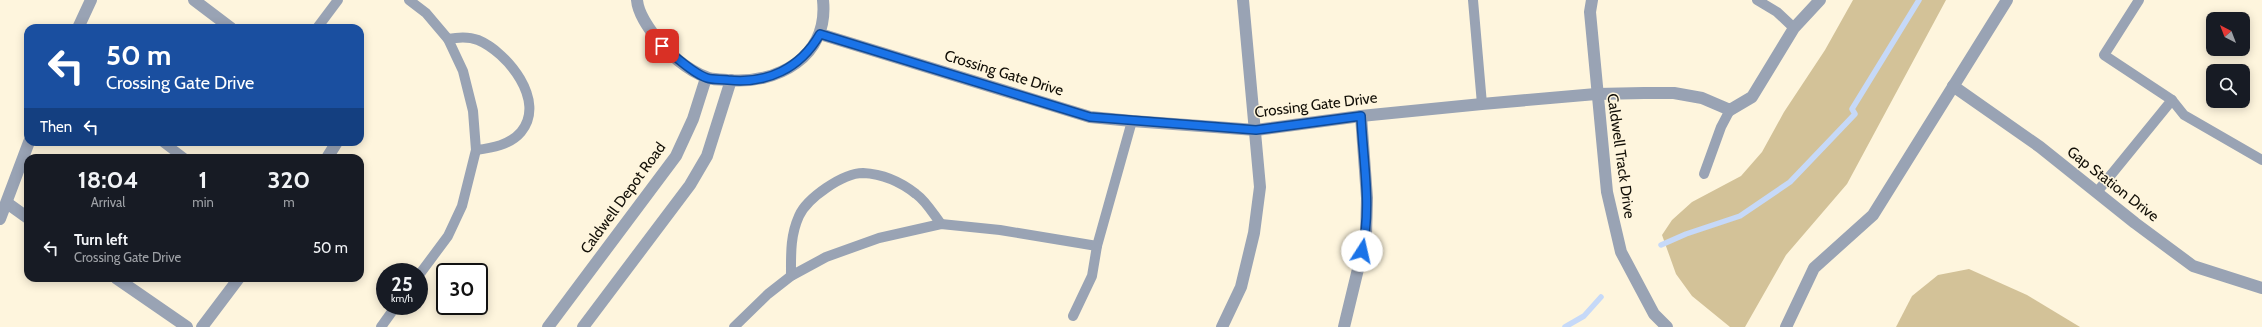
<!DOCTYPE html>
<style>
:root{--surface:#171b24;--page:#242831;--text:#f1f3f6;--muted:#9ea1a6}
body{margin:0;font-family:Cabin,sans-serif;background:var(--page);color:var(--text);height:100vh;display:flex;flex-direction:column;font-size:15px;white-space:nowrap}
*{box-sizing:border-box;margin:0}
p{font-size:13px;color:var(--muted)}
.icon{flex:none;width:22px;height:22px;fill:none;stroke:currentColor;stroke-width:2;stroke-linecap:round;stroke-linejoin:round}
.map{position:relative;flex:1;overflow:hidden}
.sheet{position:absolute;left:24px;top:154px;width:340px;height:128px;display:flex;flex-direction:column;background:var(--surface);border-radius:12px;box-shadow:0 2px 10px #0003}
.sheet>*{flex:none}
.top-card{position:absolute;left:24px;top:24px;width:340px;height:122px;border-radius:12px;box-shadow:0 2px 10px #0003;background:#1a4fa0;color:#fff;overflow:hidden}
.needle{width:26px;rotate:318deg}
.controls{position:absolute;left:2206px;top:12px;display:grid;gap:8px}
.controls a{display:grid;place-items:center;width:44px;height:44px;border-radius:8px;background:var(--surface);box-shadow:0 2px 10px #0003;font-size:20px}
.speed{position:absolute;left:376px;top:263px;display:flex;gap:8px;font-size:20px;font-weight:700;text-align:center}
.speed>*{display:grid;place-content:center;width:52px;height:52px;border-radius:50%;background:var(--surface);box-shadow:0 2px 10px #0003;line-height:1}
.speed small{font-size:10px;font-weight:400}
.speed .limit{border:2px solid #111;border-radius:6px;background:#fff;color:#111}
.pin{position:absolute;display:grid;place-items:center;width:34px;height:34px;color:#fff;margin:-17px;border-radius:8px;box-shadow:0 2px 6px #0006}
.me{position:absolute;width:44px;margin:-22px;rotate:10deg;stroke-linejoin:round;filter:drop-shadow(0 0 3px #0008)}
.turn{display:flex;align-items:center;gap:14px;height:84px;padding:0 16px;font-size:18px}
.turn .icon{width:52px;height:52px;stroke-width:2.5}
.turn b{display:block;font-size:28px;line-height:34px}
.then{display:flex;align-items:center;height:38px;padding:0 16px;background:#0003;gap:8px;font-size:15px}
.eta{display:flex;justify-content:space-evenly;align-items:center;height:68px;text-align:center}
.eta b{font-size:24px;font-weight:700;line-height:28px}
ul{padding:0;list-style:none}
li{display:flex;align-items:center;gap:12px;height:52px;padding:0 16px}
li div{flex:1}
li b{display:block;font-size:15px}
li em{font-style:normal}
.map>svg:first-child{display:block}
</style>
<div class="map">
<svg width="2262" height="327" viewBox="0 0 2262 327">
<rect width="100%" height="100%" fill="#fef5dd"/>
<g fill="#d3c298">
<polygon points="1853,0 1946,0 1847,184 1786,255 1745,327 1730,327 1692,296 1676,274 1662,235 1672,220 1692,202 1741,176 1762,152 1784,112 1825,50"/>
<polygon points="1969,269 2027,295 2080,327 1896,327 1912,296 1938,275"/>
</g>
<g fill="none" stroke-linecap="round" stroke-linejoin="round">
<g stroke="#c6d9f8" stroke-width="5.5">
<polyline points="1661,245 1686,234 1740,216 1790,182 1855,114 1852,109 1919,0"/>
<polyline points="1565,327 1584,316 1601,297"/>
</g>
<g stroke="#99a3b4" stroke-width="10">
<polyline points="409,0 426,13 448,39 463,71 473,111 476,150 462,206 448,236 419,275"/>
<polyline points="1473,0 1482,104"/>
<polyline points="1757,0 1777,12 1794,28"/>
<polyline points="317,28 338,0"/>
<path d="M 448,39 C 458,37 468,36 478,40 C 507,52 547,101 521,132 C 510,145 492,148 476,150"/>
<polyline points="2172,100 2184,115 2262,160"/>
<polyline points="163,142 184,158"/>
<polyline points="1704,174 1721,127 1730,110"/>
<polyline points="2097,192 2172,100 2104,55 2139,0"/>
<path d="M 791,276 C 791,255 790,236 799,216 C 807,198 843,173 863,173 C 882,174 901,182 916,194 C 926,201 934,215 941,224"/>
<polyline points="1073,316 1092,276 1097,246 1132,121"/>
<polyline points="381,327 396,306"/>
<polyline points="734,327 768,294 791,276 826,257 879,238 941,224 1000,230 1097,246"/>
</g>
<g stroke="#99a3b4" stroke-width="12">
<polyline points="194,0 231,28"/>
<path d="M 637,0 C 638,13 648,27 656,38 C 668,53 687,70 706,77 C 711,80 720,79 727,80 C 777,85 829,57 823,0"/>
<polyline points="1592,0 1590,12 1607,192 1621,252 1654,314 1667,327"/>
<polyline points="78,28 91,0"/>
<polyline points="820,34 1090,117 1132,121 1256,130 1361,116 1482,104 1596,94 1644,93 1674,93 1702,98 1730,110 1752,97 1794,28 1820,0"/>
<polyline points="1953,86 2040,147 2135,223 2193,266 2262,288"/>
<polyline points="327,158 337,142"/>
<polyline points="7,203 28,218"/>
<polyline points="0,219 29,142"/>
<polyline points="116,278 187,327"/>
<polyline points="202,327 239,278"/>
<polyline points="548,327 676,156 693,119 706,78"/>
<polyline points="583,327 690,185 707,156 731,80"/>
<polyline points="1222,327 1241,287 1254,233 1260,187 1243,0"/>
<polyline points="1344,327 1366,236 1367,198 1361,116"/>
<polyline points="1786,327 1814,268 1873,215 2007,0"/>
</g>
</g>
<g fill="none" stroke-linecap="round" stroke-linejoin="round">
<g stroke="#114b97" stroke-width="10">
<path id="route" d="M 662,46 C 674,55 692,73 707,78 C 713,80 721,79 728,80 C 767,84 800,69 820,34 L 1090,117 L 1256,130 L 1361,116 C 1363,161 1372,207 1362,251"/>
</g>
<use href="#route" stroke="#1a73e8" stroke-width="7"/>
</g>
<g text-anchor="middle" stroke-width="3" stroke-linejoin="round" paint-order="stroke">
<g font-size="15" fill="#120f07" stroke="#fef5dd">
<text transform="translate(1004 73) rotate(17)" y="5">Crossing Gate Drive</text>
<text transform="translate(1316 105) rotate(-7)" y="5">Crossing Gate Drive</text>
<text transform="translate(1621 156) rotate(82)" y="5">Caldwell Track Drive</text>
<text transform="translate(2113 184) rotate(38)" y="5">Gap Station Drive</text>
<text transform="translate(623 198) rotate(-54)" y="5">Caldwell Depot Road</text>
</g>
</g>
</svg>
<div class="controls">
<a><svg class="needle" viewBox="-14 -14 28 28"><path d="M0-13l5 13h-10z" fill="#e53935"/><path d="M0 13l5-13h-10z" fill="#9ea1a6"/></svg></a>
<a><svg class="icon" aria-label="search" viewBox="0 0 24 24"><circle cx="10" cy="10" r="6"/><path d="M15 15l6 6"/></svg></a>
</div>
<div class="speed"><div>25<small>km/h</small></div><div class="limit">30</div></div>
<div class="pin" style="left:662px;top:46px;background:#d93025"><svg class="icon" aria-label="arrive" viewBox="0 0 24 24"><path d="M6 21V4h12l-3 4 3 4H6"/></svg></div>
<svg class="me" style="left:1362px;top:251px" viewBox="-20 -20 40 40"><circle r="19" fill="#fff"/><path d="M0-13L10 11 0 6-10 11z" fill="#1a73e8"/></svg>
<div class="top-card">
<div class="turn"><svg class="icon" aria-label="left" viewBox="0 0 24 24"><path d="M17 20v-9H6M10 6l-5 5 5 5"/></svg><div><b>50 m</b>Crossing Gate Drive</div></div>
<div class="then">Then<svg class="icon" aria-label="left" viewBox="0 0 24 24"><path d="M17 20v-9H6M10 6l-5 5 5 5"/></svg></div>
</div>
<section class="sheet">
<div class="eta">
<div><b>18:04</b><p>Arrival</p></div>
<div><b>1</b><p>min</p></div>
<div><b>320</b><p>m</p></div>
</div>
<ul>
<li><svg class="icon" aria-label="left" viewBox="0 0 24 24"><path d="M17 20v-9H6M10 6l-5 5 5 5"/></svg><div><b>Turn left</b><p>Crossing Gate Drive</p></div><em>50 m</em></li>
</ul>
</section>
</div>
